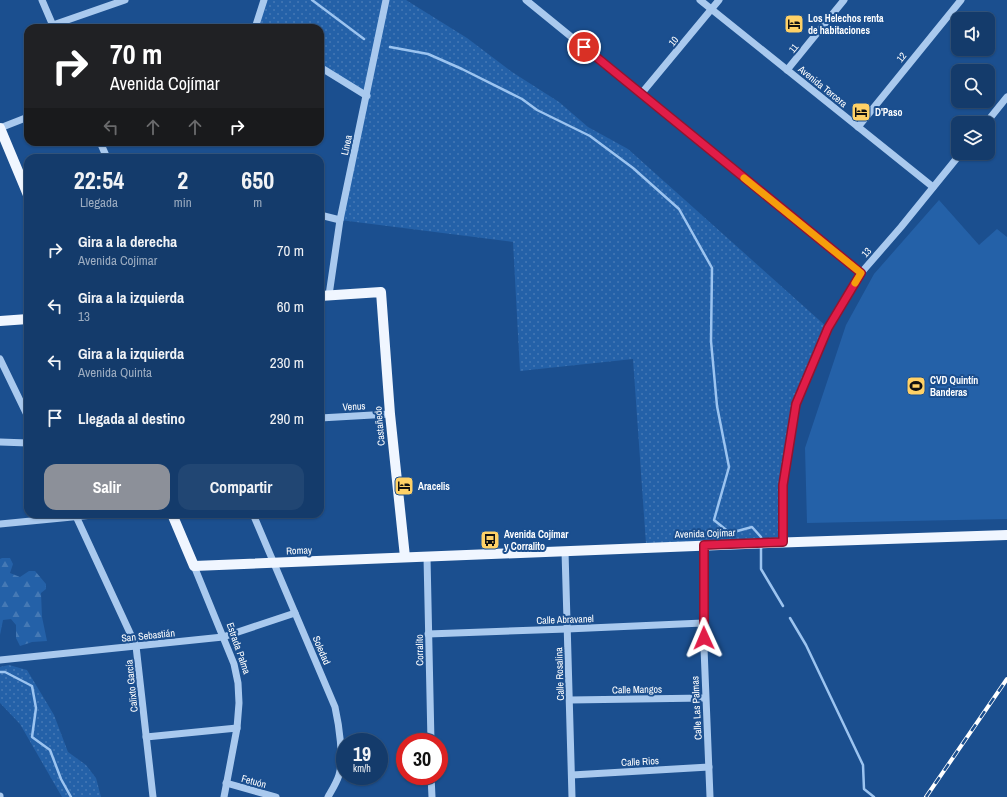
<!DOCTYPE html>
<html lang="es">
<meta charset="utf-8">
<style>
:root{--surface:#143b6b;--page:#214673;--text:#f1f3f6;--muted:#9dadc1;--line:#33557e;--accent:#8c9099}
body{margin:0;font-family:"Archivo Narrow",sans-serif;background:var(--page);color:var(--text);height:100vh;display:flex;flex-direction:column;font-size:15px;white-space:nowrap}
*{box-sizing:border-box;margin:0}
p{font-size:13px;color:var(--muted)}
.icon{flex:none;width:22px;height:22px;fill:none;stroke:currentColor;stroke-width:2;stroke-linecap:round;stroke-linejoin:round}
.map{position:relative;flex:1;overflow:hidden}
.details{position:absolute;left:24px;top:154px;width:300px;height:364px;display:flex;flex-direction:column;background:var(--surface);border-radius:12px;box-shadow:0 1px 3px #0004,0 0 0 1px var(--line)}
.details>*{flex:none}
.hud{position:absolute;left:24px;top:24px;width:300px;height:122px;border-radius:12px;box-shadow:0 1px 3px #0004,0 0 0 1px var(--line);background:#202124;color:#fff;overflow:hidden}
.buttons{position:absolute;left:951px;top:12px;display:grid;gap:8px}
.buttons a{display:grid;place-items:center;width:44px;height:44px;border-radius:8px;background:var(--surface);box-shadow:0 1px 3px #0004,0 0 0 1px var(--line);font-size:20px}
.speed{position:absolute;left:336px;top:733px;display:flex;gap:8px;font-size:20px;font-weight:700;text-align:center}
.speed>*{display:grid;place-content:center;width:52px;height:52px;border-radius:50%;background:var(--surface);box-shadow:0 1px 3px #0004,0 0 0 1px var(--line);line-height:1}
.speed small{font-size:10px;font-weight:400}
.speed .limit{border:6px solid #d22;background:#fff;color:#111}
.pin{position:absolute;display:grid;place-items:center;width:34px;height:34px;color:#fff;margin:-17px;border:2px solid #fff;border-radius:50%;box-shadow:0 1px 4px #0007}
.me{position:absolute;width:44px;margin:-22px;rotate:359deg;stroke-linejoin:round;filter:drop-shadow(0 0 3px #0008)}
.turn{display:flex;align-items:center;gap:14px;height:84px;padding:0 20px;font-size:18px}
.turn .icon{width:52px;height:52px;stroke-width:2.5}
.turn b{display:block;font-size:28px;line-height:34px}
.lanes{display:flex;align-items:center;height:38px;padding:0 20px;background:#0003;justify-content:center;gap:20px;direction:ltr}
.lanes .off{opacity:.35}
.eta{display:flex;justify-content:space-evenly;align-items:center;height:68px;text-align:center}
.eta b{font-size:24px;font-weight:800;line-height:28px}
.primary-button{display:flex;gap:8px;margin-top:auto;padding:8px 20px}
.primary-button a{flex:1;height:46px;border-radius:12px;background:var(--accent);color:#fff;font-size:16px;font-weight:800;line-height:46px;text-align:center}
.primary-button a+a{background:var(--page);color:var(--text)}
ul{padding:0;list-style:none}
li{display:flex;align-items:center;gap:12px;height:56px;padding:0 20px}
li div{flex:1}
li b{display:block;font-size:15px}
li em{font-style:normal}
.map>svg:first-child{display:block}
</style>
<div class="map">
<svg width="1007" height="797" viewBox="0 0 1007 797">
<defs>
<pattern id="grass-dots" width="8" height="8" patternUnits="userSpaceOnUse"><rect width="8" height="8" fill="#2461a8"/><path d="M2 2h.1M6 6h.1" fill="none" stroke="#4579b5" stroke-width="1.8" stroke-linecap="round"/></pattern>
<pattern id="forest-firs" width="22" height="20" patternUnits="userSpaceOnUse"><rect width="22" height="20" fill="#2461a8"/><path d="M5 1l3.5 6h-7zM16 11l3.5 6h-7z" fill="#4579b5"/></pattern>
</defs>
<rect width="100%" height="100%" fill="#1b4f8f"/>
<g fill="url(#grass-dots)">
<polygon points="264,0 406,0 467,38 512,72 559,102 588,127 628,149 828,328 796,404 780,537 646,544 633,359 520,371 513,242 340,220 367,96 320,67 320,28 255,28"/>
<polygon points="9,665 27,670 54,715 68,752 86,765 96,778 101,797 62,797 20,724 0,703 0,667"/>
</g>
<polygon fill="url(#forest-firs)" points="2,558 10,558 13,564 10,573 20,577 29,571 35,571 46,584 46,589 41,593 42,617 47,641 32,642 20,646 16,638 16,625 11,619 3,620 0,635 0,559"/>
<polygon fill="#2461a8" points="939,200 979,245 997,229 1007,237 1007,519 807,523 805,448 846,325 874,274"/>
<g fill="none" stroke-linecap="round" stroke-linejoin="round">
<g stroke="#9cc4f0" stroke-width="2.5">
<polyline points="312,0 364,39"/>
<polyline points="390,47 428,54 462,69 522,99 537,110 590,136 633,168 679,209 712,268 711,341 717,406 729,467 714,520 730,533 752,527 761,537 761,541"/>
<polyline points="761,546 761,569 783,606"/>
<polyline points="790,618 806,645 863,765 864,789 874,797"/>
<polyline points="0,672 5,672 32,686 36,708 32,737 50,750 61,779 71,797"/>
</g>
<g stroke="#a9c9ee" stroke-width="7">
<polyline points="42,0 54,28"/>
<polyline points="526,0 861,273"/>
<polyline points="700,0 933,187"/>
<polyline points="53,25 125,0"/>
<polyline points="255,28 264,0"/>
<polyline points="320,67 367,96"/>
<polyline points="787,70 844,0"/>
<polyline points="641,94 719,0"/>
<polyline points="986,123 1007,97"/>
<polyline points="858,127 961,0"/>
<polyline points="0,128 28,117"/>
<polyline points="100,142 107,158"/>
<polyline points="320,215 340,220"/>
<polyline points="329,295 340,220 386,0"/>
<polyline points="0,359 28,417"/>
<polyline points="320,418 390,414"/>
<polyline points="0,442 28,443"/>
<polyline points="75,514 136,646 153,797"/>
<path d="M 253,514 L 335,707 C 339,725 344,758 339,775 C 337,782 332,790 328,797"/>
<polyline points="0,524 103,514"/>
<polyline points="783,542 783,485 796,404 828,328 861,273 901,227 961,153"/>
<polyline points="704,545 703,623 710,797"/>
<polyline points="565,551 572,797"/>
<polyline points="427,557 431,742"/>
<polyline points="194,566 234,664 238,683 239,703 237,728 224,797"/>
<polyline points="428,634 567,629 703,623"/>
<polyline points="0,660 223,637 295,613"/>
<polyline points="570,700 705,698"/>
<polyline points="146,737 237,728"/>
<polyline points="572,775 709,767"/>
<polyline points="431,776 432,797"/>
<polyline points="226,783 276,797"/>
<polyline points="0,796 0,797"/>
</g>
<g stroke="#f0f6ff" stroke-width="10">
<polyline points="0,128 28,195"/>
<polyline points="320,296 381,292 390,414 405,557"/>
<polyline points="0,321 28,319"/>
<polyline points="172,514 194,566 768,543 1007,535"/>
</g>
<g stroke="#fff" stroke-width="4">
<polyline id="rail" points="926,797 1007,679"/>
</g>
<use href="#rail" stroke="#1b4f8f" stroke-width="2.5" stroke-dasharray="8" stroke-linecap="butt"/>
</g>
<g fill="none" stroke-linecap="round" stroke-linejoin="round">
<g stroke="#92132f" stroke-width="10">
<polyline id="route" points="584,47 861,273 828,328 796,404 783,485 783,542 704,545 704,638"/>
</g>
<use href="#route" stroke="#e11d48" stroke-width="7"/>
<polyline stroke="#f59e0b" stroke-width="7" points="744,178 861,273 855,283"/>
</g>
<defs>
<g id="hotel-square" transform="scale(1)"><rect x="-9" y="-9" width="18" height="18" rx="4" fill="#ffd166" stroke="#1b4f8f"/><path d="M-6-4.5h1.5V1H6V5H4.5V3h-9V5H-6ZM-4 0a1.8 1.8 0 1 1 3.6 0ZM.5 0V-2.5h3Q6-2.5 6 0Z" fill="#111"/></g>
<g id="stadium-square" transform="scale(1)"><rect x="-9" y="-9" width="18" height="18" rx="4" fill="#ffd166" stroke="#1b4f8f"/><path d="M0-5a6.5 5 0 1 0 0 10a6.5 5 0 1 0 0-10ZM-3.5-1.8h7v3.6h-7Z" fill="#111"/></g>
<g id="bus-square" transform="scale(1)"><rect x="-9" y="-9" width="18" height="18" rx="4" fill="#ffd166" stroke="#1b4f8f"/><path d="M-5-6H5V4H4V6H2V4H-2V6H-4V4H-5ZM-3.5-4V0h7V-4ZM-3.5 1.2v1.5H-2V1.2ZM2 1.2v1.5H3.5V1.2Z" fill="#111"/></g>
</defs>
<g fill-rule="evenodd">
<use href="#hotel-square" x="794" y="24"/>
<use href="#hotel-square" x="861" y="112"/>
<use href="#stadium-square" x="916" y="386"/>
<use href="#hotel-square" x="404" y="486"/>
<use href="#bus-square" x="490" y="540"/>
</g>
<g text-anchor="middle" stroke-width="4" stroke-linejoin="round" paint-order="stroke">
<g font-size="10" font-weight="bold" fill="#fff" stroke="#1b4f8f" text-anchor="start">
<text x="808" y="22">Los Helechos renta<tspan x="808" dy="12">de habitaciones</tspan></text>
<text x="875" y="116">D'Paso</text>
<text x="930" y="384">CVD Quintín<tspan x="930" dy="12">Banderas</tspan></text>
<text x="418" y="490">Aracelis</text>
<text x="504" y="538">Avenida Cojímar<tspan x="504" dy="12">y Corralito</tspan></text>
</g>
<g font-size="10" fill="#fff" stroke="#1b4f8f">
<text transform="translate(673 41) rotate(-50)" y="4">10</text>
<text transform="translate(793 48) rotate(-51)" y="4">11</text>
<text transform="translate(901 57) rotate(-51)" y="4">12</text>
<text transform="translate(823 86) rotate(39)" y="4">Avenida Tercera</text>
<text transform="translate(346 145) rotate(-78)" y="4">Línea</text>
<text transform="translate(866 252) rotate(-49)" y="4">13</text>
<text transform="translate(354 406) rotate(-3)" y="4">Venus</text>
<text transform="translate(379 426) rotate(-95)" y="4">Castañedo</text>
<text transform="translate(705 533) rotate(-2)" y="4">Avenida Cojímar</text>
<text transform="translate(299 550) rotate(-2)" y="4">Romay</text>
<text transform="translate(565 619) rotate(-2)" y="4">Calle Abravanel</text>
<text transform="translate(148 635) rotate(-6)" y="4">San Sebastián</text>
<text transform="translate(239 648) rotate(71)" y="4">Estrada Palma</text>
<text transform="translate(322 650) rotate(67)" y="4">Soledad</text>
<text transform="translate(419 650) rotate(-91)" y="4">Corralito</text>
<text transform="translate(559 674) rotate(-92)" y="4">Calle Rosalina</text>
<text transform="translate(131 686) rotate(-96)" y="4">Calixto García</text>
<text transform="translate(637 689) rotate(-1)" y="4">Calle Mangos</text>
<text transform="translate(696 708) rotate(-93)" y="4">Calle Las Palmas</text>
<text transform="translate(640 761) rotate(-3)" y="4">Calle Rios</text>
<text transform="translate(254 781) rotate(15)" y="4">Fetuón</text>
</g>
</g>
</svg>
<div class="buttons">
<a><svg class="icon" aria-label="sound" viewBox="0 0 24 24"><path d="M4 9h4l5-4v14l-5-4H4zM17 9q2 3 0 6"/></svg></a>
<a><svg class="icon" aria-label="search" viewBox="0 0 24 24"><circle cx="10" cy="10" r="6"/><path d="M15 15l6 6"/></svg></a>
<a><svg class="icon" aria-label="layers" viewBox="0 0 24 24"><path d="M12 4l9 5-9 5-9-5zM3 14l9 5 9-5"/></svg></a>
</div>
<div class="speed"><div>19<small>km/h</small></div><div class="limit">30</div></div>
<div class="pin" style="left:584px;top:47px;background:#d93025"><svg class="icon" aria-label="arrive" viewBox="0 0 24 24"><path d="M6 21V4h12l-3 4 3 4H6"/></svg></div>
<svg class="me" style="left:704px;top:638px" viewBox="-20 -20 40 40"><path d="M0-17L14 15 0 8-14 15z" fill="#e11d48" stroke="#fff" stroke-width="4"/></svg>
<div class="hud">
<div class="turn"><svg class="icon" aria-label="right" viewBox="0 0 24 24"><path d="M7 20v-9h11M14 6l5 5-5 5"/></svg><div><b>70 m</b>Avenida Cojímar</div></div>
<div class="lanes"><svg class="icon off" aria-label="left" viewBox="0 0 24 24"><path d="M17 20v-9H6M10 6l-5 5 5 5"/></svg><svg class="icon off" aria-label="ahead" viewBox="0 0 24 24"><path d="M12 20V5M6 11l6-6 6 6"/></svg><svg class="icon off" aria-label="ahead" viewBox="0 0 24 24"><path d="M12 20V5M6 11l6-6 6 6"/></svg><svg class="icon" aria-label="right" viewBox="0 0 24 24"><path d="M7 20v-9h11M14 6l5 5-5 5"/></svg></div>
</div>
<section class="details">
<div class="eta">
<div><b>22:54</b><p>Llegada</p></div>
<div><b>2</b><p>min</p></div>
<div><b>650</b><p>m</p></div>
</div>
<ul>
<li><svg class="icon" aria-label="right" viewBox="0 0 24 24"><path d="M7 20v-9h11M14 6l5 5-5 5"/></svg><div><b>Gira a la derecha</b><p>Avenida Cojímar</p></div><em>70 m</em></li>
<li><svg class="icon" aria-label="left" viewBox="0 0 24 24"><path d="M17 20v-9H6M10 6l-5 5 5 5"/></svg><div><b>Gira a la izquierda</b><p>13</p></div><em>60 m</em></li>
<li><svg class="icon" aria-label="left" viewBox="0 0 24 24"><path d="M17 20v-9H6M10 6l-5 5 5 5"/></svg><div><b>Gira a la izquierda</b><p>Avenida Quinta</p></div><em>230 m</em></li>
<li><svg class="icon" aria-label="arrive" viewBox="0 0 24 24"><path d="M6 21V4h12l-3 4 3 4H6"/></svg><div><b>Llegada al destino</b></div><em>290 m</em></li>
</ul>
<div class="primary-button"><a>Salir</a><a>Compartir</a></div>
</section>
</div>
